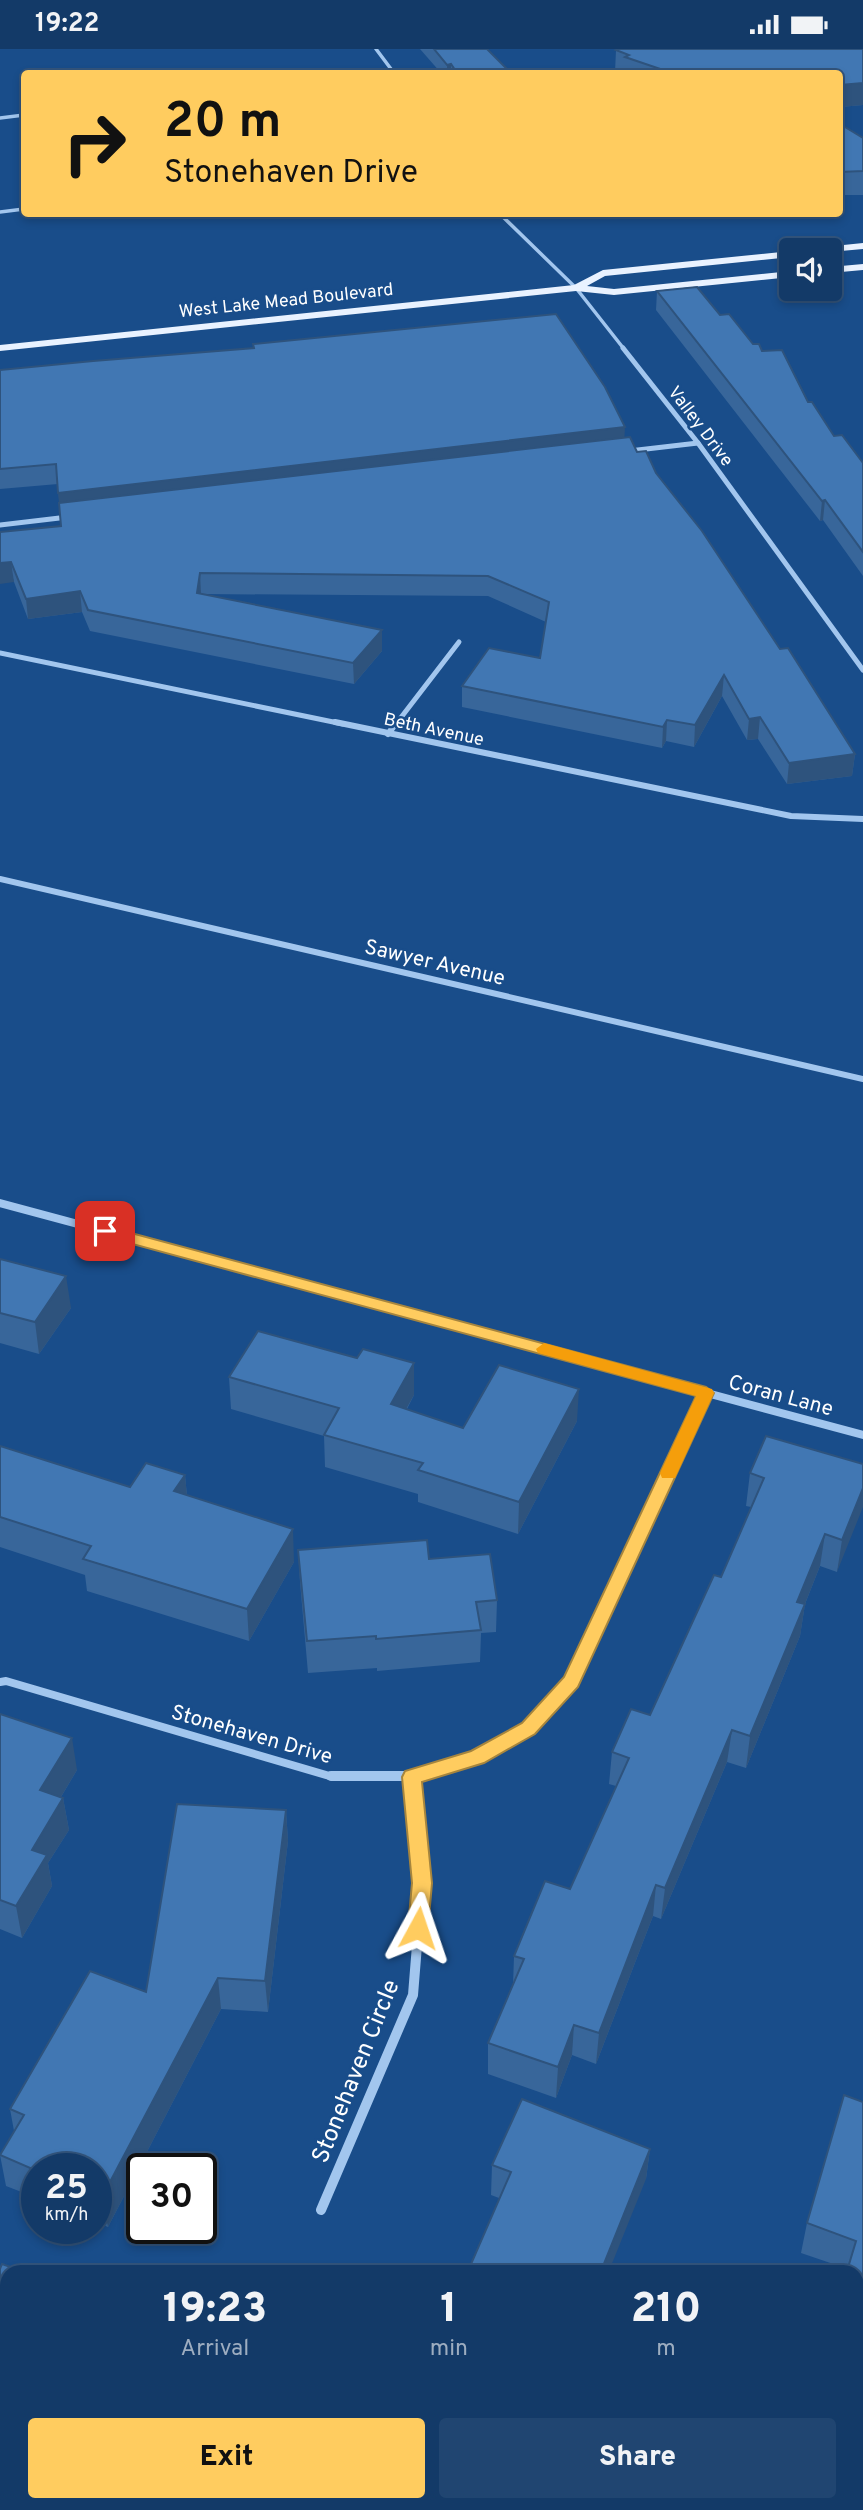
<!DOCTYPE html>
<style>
:root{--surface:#133a68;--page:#204571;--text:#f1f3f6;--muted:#9dadc0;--line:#32547c;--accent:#ffcc5f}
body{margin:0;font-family:Overpass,sans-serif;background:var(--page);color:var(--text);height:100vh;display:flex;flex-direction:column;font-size:26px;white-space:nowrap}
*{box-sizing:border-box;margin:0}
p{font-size:23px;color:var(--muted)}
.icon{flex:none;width:38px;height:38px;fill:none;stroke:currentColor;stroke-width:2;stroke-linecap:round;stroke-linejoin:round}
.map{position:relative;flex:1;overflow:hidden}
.drawer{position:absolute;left:0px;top:2216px;width:864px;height:247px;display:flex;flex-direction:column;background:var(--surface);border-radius:21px 21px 0 0;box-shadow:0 4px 10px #0003,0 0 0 2px var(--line)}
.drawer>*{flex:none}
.guide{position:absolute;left:21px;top:21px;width:822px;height:147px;border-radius:7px;box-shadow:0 4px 10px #0003,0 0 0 2px var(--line);background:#ffcc5f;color:#111;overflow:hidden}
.buttons{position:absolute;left:779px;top:189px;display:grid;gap:14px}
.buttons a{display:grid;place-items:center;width:63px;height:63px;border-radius:7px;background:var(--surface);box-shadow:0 4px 10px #0003,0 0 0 2px var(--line);font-size:35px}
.speed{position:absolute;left:21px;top:2104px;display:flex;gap:14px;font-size:35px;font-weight:700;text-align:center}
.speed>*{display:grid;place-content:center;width:91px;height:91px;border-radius:50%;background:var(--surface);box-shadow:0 4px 10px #0003,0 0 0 2px var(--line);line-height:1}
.speed small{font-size:18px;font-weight:400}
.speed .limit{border:4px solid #111;border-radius:10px;background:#fff;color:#111}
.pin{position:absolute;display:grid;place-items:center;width:60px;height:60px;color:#fff;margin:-30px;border-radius:14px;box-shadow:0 4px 10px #0006}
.me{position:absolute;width:77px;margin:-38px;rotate:5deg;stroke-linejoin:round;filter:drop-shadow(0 0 5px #0008)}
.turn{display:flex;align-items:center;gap:24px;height:147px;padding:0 28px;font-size:32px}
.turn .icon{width:91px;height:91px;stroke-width:2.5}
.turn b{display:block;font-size:49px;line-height:60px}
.eta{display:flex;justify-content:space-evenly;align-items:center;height:119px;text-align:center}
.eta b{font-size:42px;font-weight:800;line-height:49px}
.action{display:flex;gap:14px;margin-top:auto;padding:14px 28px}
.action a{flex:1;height:80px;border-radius:7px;background:var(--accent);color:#111;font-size:28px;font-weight:800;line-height:80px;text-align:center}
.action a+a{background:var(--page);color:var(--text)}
.status{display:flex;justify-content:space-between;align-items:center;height:49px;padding:0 35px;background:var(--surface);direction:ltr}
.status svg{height:19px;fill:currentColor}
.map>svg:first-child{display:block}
</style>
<div class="status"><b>19:22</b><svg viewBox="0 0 49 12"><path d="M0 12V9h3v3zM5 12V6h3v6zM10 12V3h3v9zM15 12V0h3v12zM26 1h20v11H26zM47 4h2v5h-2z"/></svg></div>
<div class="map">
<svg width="863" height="2461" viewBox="0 0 863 2461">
<rect width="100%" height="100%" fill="#194d8a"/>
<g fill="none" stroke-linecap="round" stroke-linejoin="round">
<g stroke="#a2c6ee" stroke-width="3.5">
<polyline points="376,0 394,24"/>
<polyline points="0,69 24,66"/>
<polyline points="0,163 24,160"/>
<polyline points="499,164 576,239 624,300"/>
</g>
<g stroke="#a2c6ee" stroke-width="5">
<polyline points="623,299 698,394 863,621"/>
<polyline points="629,402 698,394"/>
<polyline points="0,476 68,468"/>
<polyline points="0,604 343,675"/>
<polyline points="396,675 459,593"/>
</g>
<g stroke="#a2c6ee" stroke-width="6">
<polyline points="335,673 791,767 863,770"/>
<polyline points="388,685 397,673"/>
<polyline points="0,830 863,1030"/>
</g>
<g stroke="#a2c6ee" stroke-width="8">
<polyline points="0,1154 863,1386"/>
<polyline points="0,1633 6,1632 333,1728 411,1728 477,1709 528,1679 571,1633 706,1344"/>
</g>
<g stroke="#a2c6ee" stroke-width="10">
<polyline points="331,1727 414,1727"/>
<polyline points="321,2161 413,1946 422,1834 411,1728"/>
</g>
<g fill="#e9f2ff" fill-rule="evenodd">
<polygon points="863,194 863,200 830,203 830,201 819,201 824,198"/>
<polygon points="791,202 791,208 605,227 587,237 614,240 791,222 791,228 614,246 576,242 0,302 0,296 574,236 603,221"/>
<polygon points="863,215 863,221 830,224 830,218"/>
</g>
</g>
<g fill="#38669a">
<polygon points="420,0 487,0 511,24 441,24"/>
<polygon points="863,0 863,56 840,58 840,24 619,24 615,23 616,1"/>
<polygon points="840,75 863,89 863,146 840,146"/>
<polygon points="657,242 720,266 753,295 762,302 808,353 834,387 863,414 863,527 823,471 820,472 656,261"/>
<polygon points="253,295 624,388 656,424 855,705 852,727 787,735 758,690 747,691 722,647 694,698 666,692 662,699 462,658 462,637 540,609 546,573 488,547 201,545 382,602 354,635 90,582 82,563 28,570 14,533 0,483 61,477 58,435 0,440 0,321 253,299"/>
<polygon points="0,1210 71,1259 39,1305 0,1294"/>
<polygon points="229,1328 414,1346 407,1360 463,1379 577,1372 518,1485 418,1453 418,1445 325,1418 324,1387 231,1360"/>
<polygon points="0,1397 130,1438 185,1426 187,1447 294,1513 249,1592 87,1542 85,1526 0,1498"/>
<polygon points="863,1415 837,1523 820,1517 805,1555 800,1587 746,1719 727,1713 661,1870 653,1867 596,2015 572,2006 556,2049 488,2025 488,1994 513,1936 514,1907 570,1840 616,1737 609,1735 612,1703 650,1666 721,1528 751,1458 746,1457 750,1424"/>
<polygon points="298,1501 429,1510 497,1551 496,1583 481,1584 480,1613 377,1622 377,1619 308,1624 300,1533"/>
<polygon points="0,1665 77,1721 61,1748 63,1749 69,1781 48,1814 52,1837 22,1889 0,1880"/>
<polygon points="286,1761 288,1792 268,1963 221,1960 108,2178 96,2173 96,2119 37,2119 37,2149 6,2137 0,2106 14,2082 10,2060 146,1943"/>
<polygon points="863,2053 863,2276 858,2274 858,2222 848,2220 801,2204 807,2174"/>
<polygon points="650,2100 646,2130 499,2149 491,2146 492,2116"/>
<polygon points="0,2220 7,2222 7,2351 0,2348"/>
<polygon points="231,2455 467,2455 467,2461 245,2461"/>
</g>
<g fill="#2e537d">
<polygon points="451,15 451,24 447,24 447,16"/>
<polygon points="863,34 863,56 840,58 840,36"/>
<polygon points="625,378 624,397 60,464 58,444"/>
<polygon points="825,451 823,471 820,472 822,452"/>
<polygon points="11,513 14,533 0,535 0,514"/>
<polygon points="200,524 201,545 197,544"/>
<polygon points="80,542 82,563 28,570 26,550"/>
<polygon points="382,581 382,602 354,635 353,614"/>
<polygon points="724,626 722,647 694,698 695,676"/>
<polygon points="760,668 758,690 747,691 749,670"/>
<polygon points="667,671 666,692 662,699 663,678"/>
<polygon points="855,705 852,727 787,735 789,714"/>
<polygon points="66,1227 71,1259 39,1305 35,1273"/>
<polygon points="414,1314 414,1346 391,1387 391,1355"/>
<polygon points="579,1340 577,1372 518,1485 519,1453"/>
<polygon points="185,1426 188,1458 174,1442"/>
<polygon points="863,1439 863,1458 837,1523 842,1491"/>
<polygon points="293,1480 294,1513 249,1592 247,1560"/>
<polygon points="825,1485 820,1517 793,1585 797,1553"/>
<polygon points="805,1555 800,1587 746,1719 750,1687"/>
<polygon points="732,1681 727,1713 661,1870 665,1839"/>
<polygon points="72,1689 77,1721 46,1773 40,1741"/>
<polygon points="63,1749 69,1781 48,1814 52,1837 22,1889 16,1857 32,1801"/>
<polygon points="286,1761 288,1792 268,1963 265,1932"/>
<polygon points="656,1836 653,1867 596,2015 599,1984"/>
<polygon points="218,1929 221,1960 108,2178 102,2148"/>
<polygon points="574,1976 572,2006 556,2049 558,2018"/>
<polygon points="650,2100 646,2130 609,2222 601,2222"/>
<polygon points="459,2455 467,2455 467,2461 457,2461"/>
</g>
<g fill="#4177b3" stroke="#2e537d" stroke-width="2">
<polygon points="434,0 487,0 511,24 457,24 451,15 447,16"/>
<polygon points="619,0 863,0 863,34 840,36 840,24 672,24 625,8 629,6 616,1"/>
<polygon points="840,75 863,89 863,122 840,123"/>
<polygon points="697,238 720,266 729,265 753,295 759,295 762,302 782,301 808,353 812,353 834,387 842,386 863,414 863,503 825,451 822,452 657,242"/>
<polygon points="556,265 605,338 625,378 58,444 56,415 0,420 0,321 93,312 254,299 253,295"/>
<polygon points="630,388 637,403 646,402 656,424 702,482 780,600 788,599 855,705 789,714 760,668 749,670 724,626 695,676 667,671 663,678 462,637 489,599 540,609 549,553 488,527 200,524 197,544 382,581 353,614 88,561 80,542 26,550 11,513 0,514 0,483 61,477 59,454"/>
<polygon points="0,1210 66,1227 35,1273 0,1264"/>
<polygon points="258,1282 357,1309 363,1300 414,1314 391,1355 463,1379 499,1316 579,1340 519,1453 418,1421 423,1414 324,1386 339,1359 229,1328"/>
<polygon points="766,1387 863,1415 863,1439 842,1491 825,1485 797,1553 805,1555 750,1687 732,1681 665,1839 656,1836 599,1984 574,1976 558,2018 488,1994 524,1910 514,1907 545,1832 570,1840 629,1709 612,1703 631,1660 650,1666 714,1526 721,1528 764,1429 750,1424"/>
<polygon points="0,1397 130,1438 146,1414 185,1426 174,1442 293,1480 247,1560 83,1510 91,1497 0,1468"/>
<polygon points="427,1491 429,1510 490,1505 497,1551 476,1553 481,1581 376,1590 376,1587 307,1592 298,1501"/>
<polygon points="0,1665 72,1689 40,1741 63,1749 32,1801 47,1806 16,1857 0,1851"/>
<polygon points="177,1755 286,1761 265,1932 218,1929 102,2148 96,2146 96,2119 37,2119 37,2122 0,2106 24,2066 10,2060 90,1922 146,1943"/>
<polygon points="844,2046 863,2053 863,2244 858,2243 858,2222 847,2222 856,2192 807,2174"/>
<polygon points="522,2050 650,2100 601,2222 468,2222 511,2123 492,2116"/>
<polygon points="2,2215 22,2222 7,2222 7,2326 0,2323 0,2220"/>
<polygon points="293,2455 459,2455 457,2461 306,2461"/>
<polygon points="690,2455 770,2455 784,2461 688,2461"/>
</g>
<polygon fill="#ffcc5f" stroke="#a6853e" stroke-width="2" points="105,1177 706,1338 714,1344 578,1638 535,1685 484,1714 422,1733 432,1834 428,1879 425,1885 418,1887 411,1885 408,1879 412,1834 402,1728 405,1722 471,1702 522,1674 564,1628 696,1347 99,1186 97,1182"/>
<polygon fill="#f59e0b" points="544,1294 712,1340 714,1344 675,1429 662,1429 660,1424 696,1347 538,1304 536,1300"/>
<g text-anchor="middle" stroke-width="5" stroke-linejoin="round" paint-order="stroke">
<g font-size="18" fill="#fff" stroke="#194d8a">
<text transform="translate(286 251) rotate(-6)" y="6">West Lake Mead Boulevard</text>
<text transform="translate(701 377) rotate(53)" y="6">Valley Drive</text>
<text transform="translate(434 680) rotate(12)" y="6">Beth Avenue</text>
</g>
<g font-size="21" fill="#fff" stroke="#194d8a">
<text transform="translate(435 913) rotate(13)" y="7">Sawyer Avenue</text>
<text transform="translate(781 1346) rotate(15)" y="7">Coran Lane</text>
<text transform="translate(252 1685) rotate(16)" y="7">Stonehaven Drive</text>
</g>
<g font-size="24" fill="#fff" stroke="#194d8a">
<text transform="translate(355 2022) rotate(-68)" y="8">Stonehaven Circle</text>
</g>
</g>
</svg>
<div class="buttons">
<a><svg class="icon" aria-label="sound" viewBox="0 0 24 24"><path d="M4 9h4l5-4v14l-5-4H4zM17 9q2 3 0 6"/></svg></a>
</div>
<div class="speed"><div>25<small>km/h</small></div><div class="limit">30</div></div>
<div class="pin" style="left:105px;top:1182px;background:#d93025"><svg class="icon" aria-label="arrive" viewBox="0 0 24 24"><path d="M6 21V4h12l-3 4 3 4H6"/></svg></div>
<svg class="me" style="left:418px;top:1879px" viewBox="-20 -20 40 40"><path d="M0-17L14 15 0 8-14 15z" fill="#ffcc5f" stroke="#fff" stroke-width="4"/></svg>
<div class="guide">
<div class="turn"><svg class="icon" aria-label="right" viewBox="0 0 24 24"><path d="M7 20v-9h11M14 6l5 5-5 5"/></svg><div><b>20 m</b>Stonehaven Drive</div></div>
</div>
<section class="drawer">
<div class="eta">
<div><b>19:23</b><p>Arrival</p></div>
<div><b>1</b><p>min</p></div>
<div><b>210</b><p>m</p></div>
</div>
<div class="action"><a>Exit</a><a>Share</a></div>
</section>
</div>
